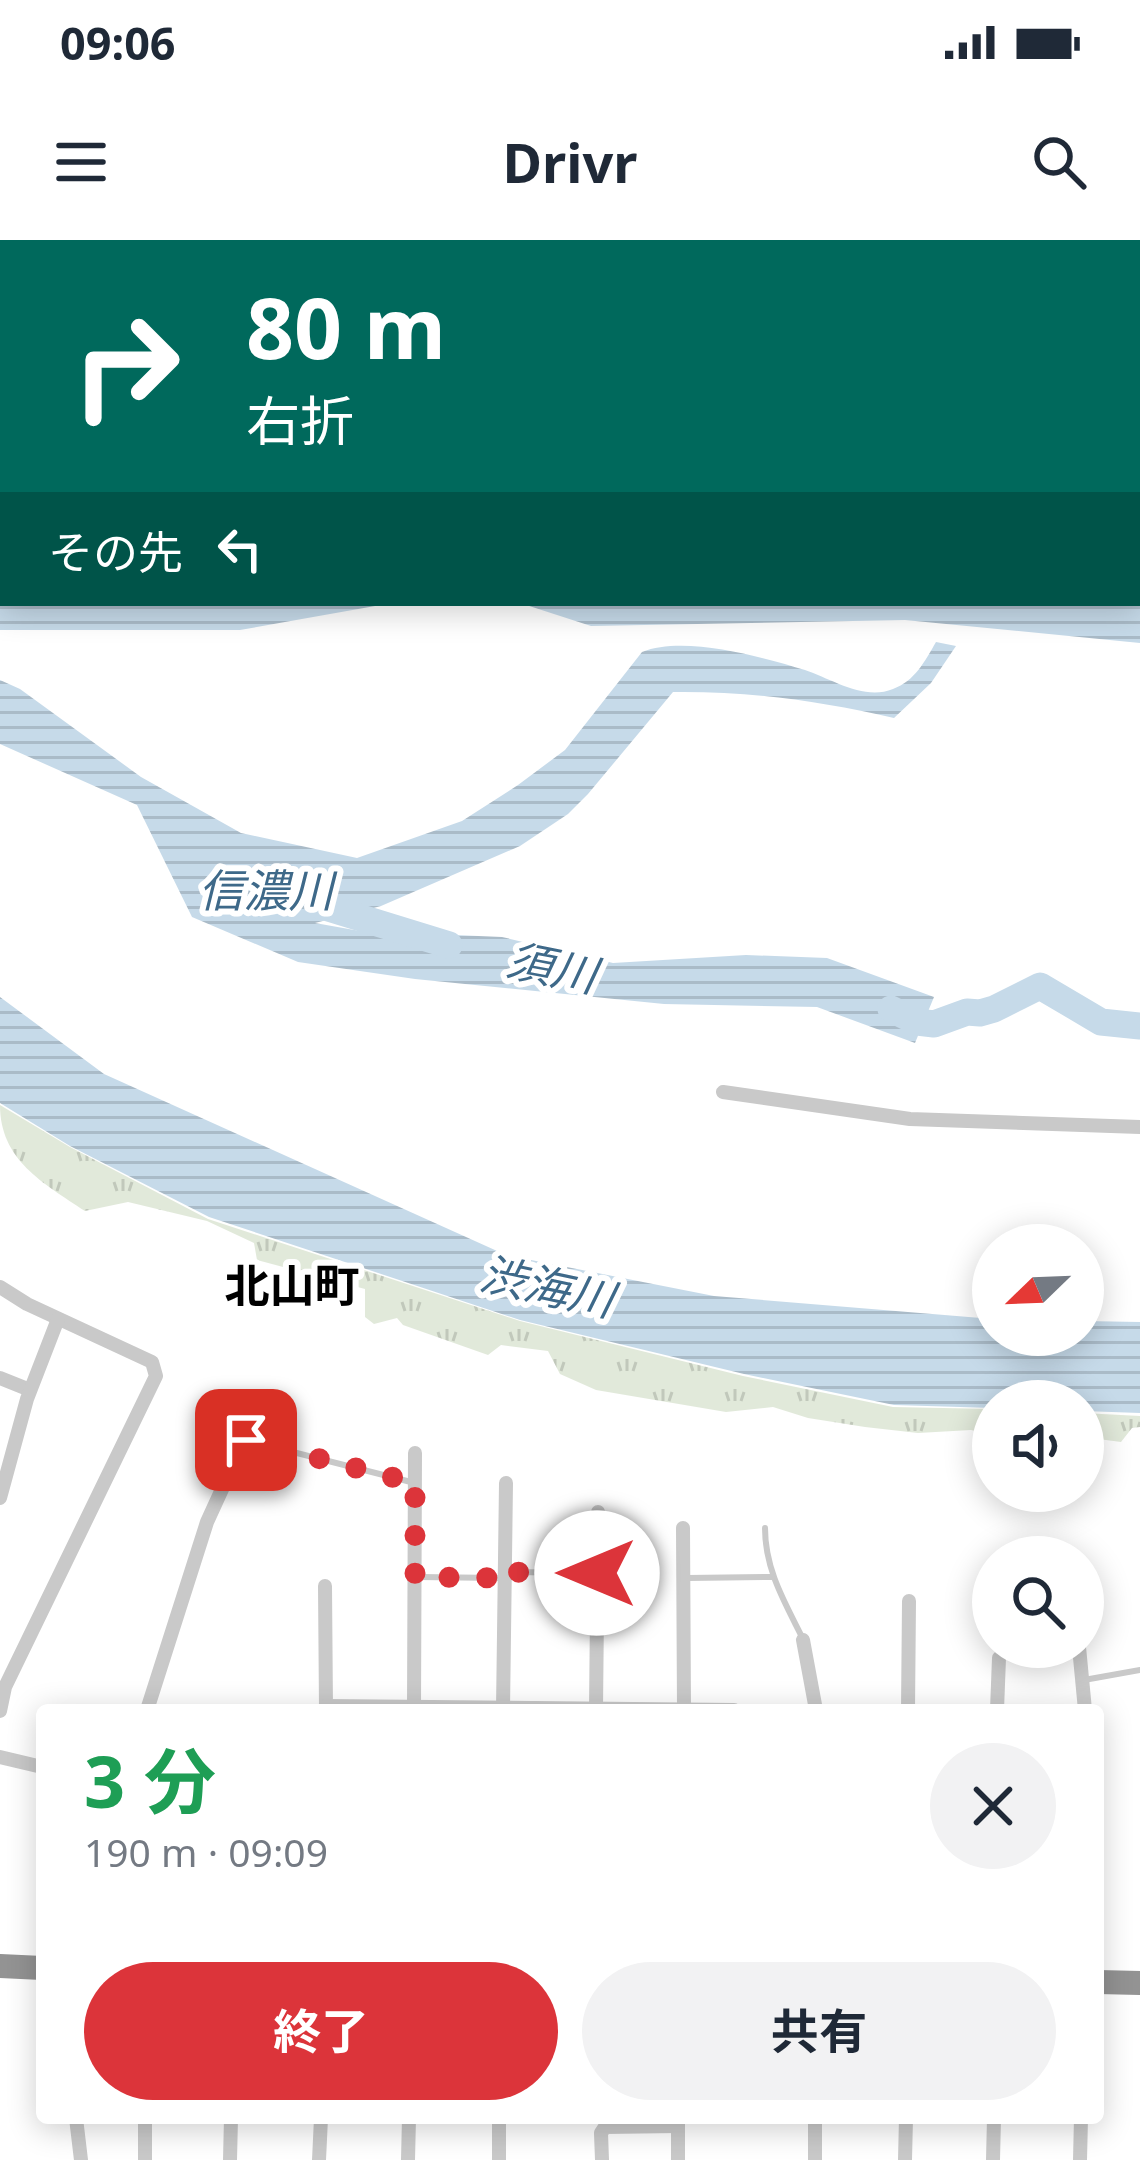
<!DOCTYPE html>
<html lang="ja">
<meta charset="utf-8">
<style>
:root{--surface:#fff;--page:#f2f2f3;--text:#1f2937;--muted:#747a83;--accent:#dc343a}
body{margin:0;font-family:"Noto Sans","Noto Sans JP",sans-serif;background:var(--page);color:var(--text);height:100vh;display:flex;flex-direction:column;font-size:45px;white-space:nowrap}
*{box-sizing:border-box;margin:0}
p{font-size:39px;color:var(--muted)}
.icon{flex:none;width:66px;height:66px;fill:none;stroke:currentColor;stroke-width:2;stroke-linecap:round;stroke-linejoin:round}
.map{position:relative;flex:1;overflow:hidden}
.details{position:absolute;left:36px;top:1464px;width:1068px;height:420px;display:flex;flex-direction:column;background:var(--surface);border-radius:12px;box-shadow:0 6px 30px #0003}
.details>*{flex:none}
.banner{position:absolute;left:0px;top:0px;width:1140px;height:366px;box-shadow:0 6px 30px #0003;background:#00695c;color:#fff;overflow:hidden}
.needle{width:78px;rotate:247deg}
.controls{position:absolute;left:972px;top:984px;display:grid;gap:24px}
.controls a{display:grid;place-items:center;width:132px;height:132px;border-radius:50%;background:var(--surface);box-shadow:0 6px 30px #0003;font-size:60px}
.pin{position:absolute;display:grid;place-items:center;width:102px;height:102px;color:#fff;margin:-51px;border-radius:24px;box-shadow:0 6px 18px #0006}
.me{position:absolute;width:132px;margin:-66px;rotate:270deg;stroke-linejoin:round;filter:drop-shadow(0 0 9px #0008)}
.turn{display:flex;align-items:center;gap:42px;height:252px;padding:0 48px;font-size:54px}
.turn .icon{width:156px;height:156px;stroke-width:2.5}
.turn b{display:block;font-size:84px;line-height:102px}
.then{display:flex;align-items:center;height:114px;padding:0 48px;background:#0003;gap:24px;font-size:45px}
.round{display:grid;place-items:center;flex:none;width:126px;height:126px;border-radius:63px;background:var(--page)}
.summary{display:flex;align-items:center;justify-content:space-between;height:204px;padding:0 48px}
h1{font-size:72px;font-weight:700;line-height:90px;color:#1e9e55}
.button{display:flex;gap:24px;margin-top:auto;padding:24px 48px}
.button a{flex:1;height:138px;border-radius:72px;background:var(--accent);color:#fff;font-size:48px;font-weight:700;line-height:138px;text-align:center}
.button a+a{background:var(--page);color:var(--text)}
.status{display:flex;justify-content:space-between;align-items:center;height:84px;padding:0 60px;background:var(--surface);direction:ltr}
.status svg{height:33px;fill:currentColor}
header{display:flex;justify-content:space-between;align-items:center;height:156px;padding:0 48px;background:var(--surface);font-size:54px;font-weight:700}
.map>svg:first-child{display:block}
</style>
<div class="status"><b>09:06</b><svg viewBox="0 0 49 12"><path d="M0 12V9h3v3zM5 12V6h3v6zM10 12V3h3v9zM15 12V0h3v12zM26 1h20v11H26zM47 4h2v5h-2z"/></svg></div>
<header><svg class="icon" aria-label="menu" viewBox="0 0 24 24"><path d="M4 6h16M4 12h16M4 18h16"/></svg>Drivr<svg class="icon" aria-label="search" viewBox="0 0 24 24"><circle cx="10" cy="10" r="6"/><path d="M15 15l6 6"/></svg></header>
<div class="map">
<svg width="1140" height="1920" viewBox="0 0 1140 1920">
<defs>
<pattern id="grass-tufts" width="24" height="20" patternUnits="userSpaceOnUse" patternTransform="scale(3)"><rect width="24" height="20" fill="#e1e9da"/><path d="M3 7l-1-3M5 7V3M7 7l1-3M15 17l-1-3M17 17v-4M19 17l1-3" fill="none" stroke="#c1c8bb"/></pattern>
<pattern id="water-rules" width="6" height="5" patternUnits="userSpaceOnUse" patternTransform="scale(3)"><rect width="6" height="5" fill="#c6dae9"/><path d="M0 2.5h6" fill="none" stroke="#aabbc8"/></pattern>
</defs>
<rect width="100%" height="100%" fill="#fff"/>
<g fill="url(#grass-tufts)">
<path d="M 0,865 L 70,907 L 208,979 L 520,1081 L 743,1136 L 893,1167 L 993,1169 L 993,1195 L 971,1190 L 918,1193 L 865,1187 L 808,1178 L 773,1167 L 726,1172 L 596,1150 L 560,1134 L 548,1111 L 501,1105 L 488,1115 L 403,1085 L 397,1078 L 374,1084 L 365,1077 L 365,1049 L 257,1020 L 254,1003 L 207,981 L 128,962 L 85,971 C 43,943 0,920 0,865 Z"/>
<polygon points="1083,1173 1140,1176 1140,1187 1132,1188 1121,1202 1083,1197"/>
</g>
<g fill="url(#water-rules)">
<polygon points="0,0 1140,0 1140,403 905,380 591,386 520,363 1137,363 1137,3 3,3 3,363 392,363 240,390 0,390"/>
<path d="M 936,402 L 956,406 L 931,443 L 894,478 C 820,461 749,451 673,452 L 588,554 L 568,574 L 520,606 L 381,666 L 315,683 L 360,691 L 502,697 L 613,723 L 746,715 L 827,718 L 934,757 L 915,803 L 817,767 L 664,764 L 415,739 L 298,722 L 192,677 L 137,565 L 0,504 L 0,440 L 20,449 L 141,537 L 241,593 L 357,618 L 462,581 L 518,545 L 565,510 L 642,412 C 685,395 761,417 805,430 C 832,439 864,461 893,449 C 915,441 925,421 936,402 Z"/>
<polygon points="0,757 104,834 506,1015 714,1056 993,1079 993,1095 1083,1095 1083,1081 1140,1082 1140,1173 1083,1171 1083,1161 993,1161 993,1168 894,1165 744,1134 520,1080 209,977 70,906 0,863"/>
</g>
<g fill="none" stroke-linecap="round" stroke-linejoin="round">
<g stroke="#c6dae9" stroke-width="27">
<polyline points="319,665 449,705"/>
<polyline points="891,769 917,782 934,784 967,772 980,773 994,769 1040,746 1101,782 1140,786"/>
</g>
<g stroke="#c9c9c9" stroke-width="6">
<polyline points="246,1200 411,1242"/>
<path d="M 765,1288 C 765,1329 784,1361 802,1397"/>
<polyline points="506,1332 597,1333"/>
<polyline points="418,1337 501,1338"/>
<polyline points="687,1338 772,1337"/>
<polyline points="1084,1440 1140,1430"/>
</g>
<g stroke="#c9c9c9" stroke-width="14">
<polyline points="723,852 910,879 1140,887"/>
<polyline points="0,1047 27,1064 152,1122 156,1136 5,1447 0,1471"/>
<polyline points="0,1138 30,1150"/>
<polyline points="0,1258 27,1159 58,1079"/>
<polyline points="683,1288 684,1470"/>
<polyline points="325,1346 326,1470"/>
<polyline points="803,1400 816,1470"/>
<polyline points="1079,1407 1085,1470"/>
<polyline points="326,1466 734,1470"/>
<polyline points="147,1470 207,1282 261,1164"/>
<polyline points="414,1470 415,1213"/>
<polyline points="503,1470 506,1243"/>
<polyline points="596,1470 598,1272"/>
<polyline points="908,1470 909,1361"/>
<polyline points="997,1470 999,1418"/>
<polyline points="0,1517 42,1527"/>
<polyline points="76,1878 81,1920"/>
<polyline points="145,1882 145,1920"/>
<polyline points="230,1920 231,1878"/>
<polyline points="319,1920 321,1878"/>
<polyline points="408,1920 409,1878"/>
<polyline points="499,1920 499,1878"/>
<polyline points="602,1920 601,1893 605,1887 678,1886"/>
<polyline points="678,1920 678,1878"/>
<polyline points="815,1920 815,1878"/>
<polyline points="905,1920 906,1878"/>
<polyline points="993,1920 994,1878"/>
<polyline points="1080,1920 1081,1878"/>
</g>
<g stroke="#939393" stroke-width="24">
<polyline points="0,1726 42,1728"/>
<polyline points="1098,1742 1140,1743"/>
</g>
</g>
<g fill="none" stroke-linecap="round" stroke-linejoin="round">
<polyline stroke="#dc343a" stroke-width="21" stroke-dasharray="0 37.8" points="246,1200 415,1243 415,1337 506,1338 506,1332 597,1333"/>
</g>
<g text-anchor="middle" stroke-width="12" stroke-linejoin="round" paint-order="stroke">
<g font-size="45" font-style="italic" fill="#3e6989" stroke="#fff">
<text x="266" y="667">信濃川</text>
<text transform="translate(552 728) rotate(11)" y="16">須川</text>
<text transform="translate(547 1047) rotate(12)" y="16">渋海川</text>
</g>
<g font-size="45" font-weight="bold" fill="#000" stroke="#fff">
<text x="292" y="1062">北山町</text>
</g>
</g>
</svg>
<div class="controls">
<a><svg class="needle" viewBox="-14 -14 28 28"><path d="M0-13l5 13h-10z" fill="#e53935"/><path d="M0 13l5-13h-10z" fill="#747a83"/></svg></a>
<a><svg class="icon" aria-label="sound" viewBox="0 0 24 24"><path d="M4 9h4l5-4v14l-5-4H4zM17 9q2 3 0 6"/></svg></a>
<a><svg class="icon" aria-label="search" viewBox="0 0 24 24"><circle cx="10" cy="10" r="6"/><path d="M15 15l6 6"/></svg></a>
</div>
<div class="pin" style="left:246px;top:1200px;background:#d93025"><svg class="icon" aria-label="arrive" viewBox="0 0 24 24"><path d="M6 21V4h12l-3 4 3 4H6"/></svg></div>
<svg class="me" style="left:597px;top:1333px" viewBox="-20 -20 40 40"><circle r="19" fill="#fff"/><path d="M0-13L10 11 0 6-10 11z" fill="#dc343a"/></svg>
<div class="banner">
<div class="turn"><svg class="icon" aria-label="right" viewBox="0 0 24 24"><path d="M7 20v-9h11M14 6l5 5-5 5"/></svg><div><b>80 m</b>右折</div></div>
<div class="then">その先<svg class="icon" aria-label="left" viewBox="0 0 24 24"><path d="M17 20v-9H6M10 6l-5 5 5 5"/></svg></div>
</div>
<section class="details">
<div class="summary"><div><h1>3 分</h1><p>190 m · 09:09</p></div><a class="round"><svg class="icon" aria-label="close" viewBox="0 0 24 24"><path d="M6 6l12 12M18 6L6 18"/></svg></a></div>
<div class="button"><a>終了</a><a>共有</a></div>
</section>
</div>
